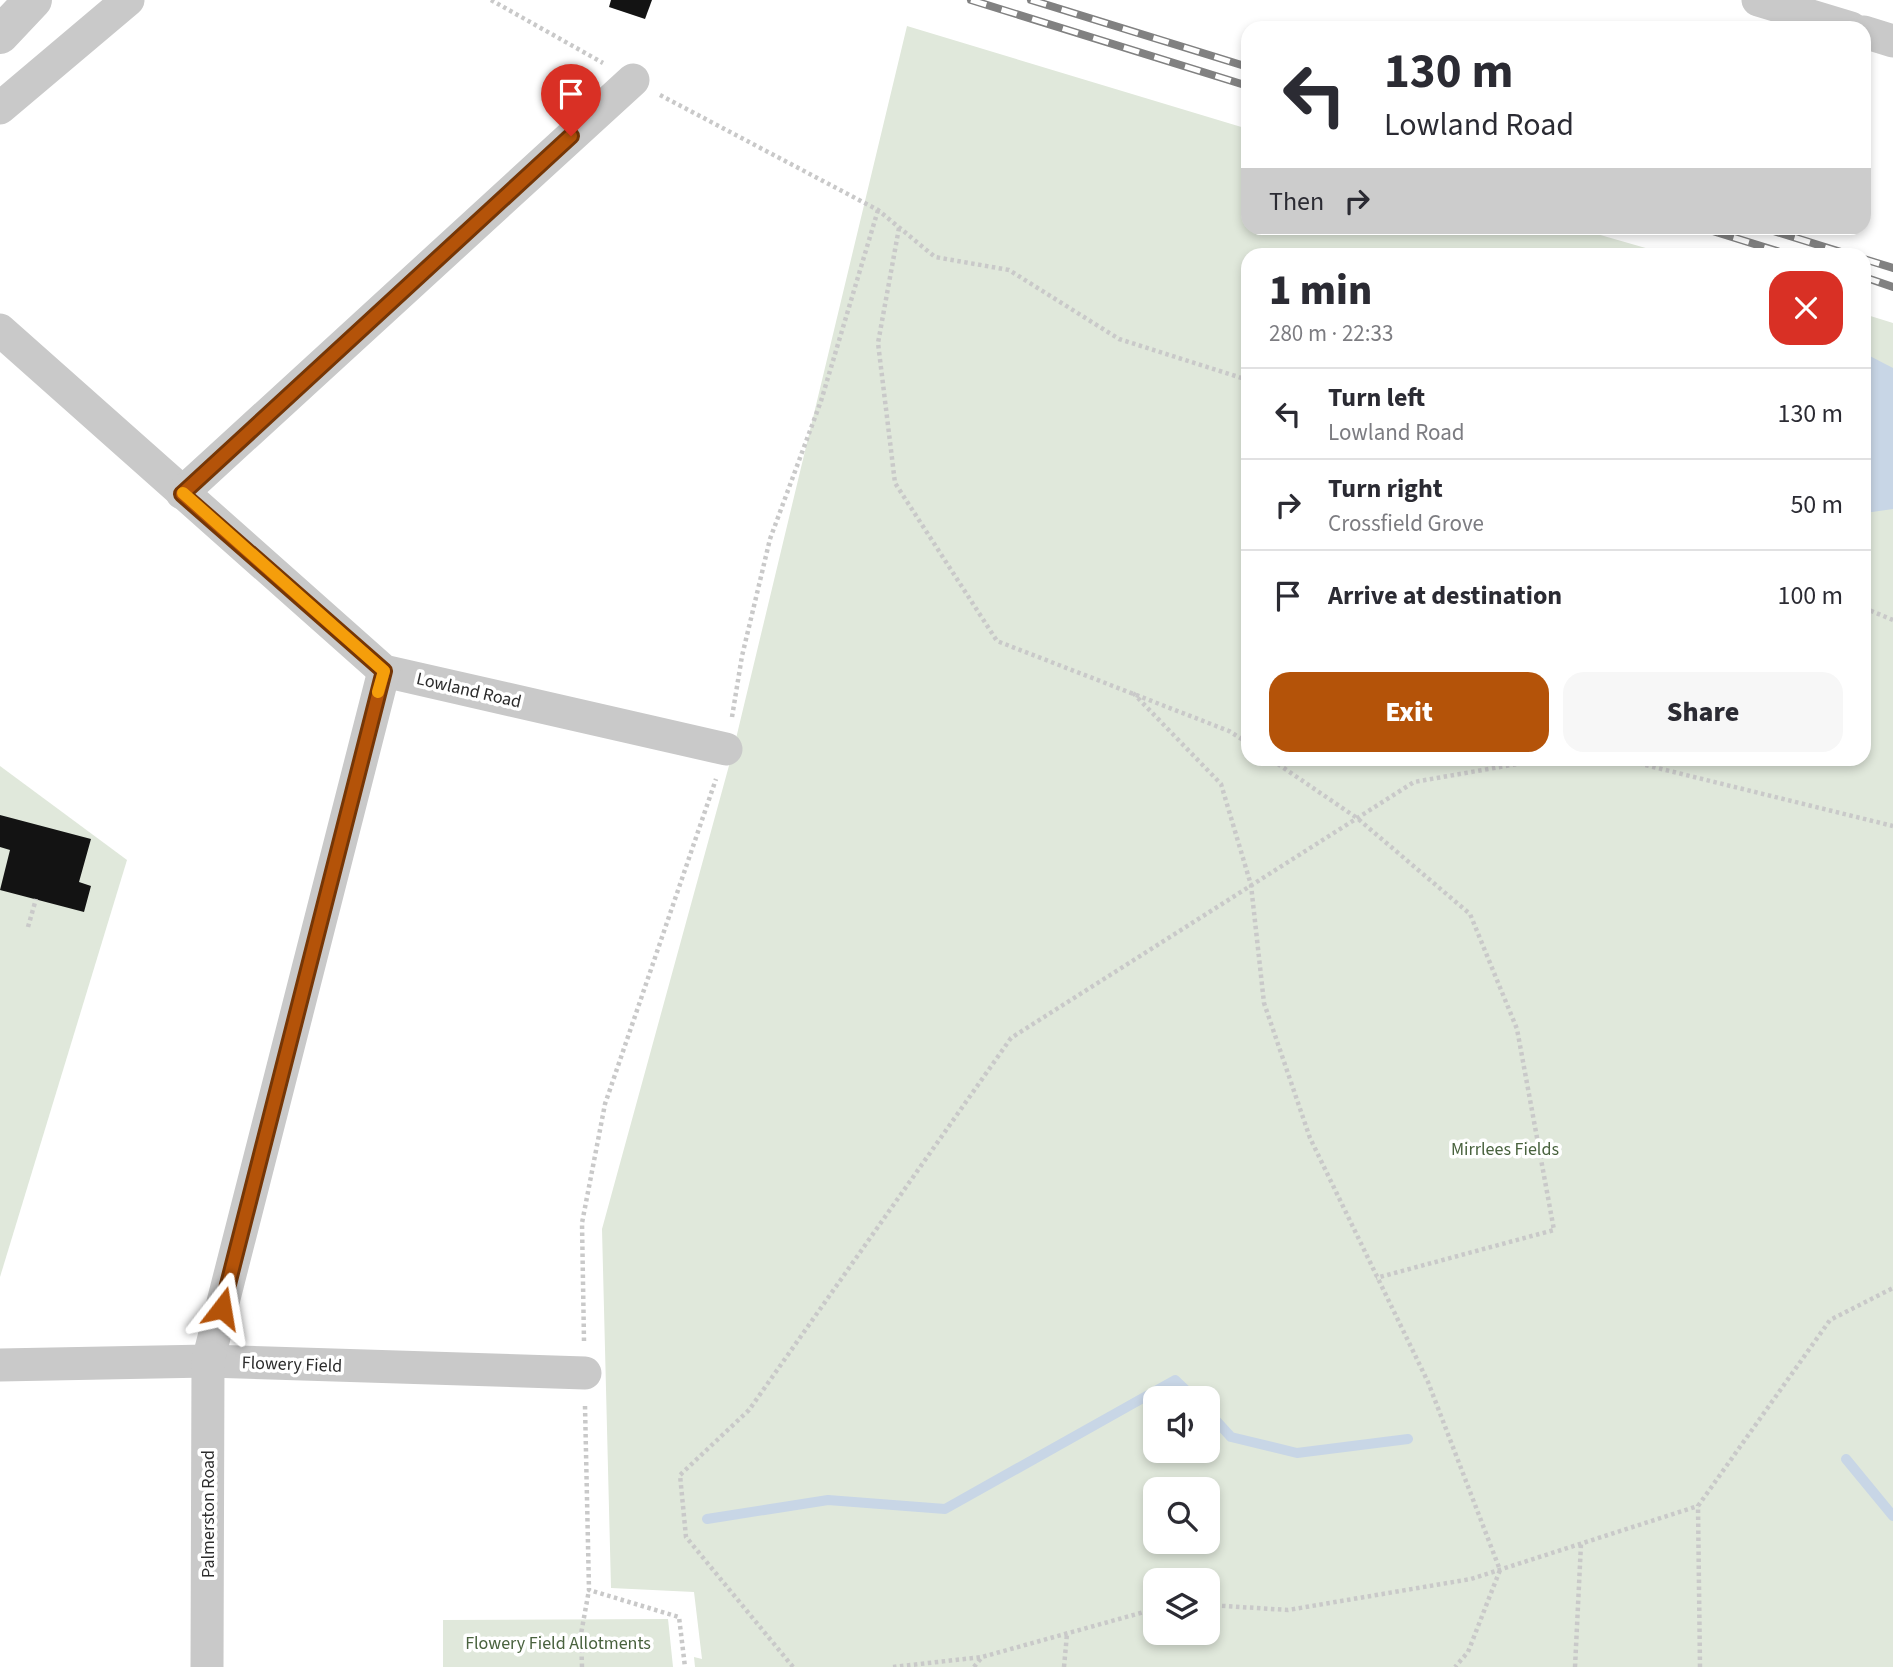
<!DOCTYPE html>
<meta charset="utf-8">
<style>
:root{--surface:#fff;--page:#f7f7f7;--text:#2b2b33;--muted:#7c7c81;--line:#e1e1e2;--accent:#b45309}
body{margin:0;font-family:"Source Sans 3",sans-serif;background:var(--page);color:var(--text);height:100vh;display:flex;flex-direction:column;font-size:26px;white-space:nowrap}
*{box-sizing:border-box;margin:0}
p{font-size:23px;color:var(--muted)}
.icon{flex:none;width:38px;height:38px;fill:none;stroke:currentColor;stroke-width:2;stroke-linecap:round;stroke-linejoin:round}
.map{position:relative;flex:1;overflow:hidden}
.sheet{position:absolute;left:1241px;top:248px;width:630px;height:518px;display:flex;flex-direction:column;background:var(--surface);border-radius:21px;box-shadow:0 4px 10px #0003}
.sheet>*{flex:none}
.guide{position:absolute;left:1241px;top:21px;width:630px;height:214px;border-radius:21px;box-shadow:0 4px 10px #0003;background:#fff;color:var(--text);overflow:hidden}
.fabs{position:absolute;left:1143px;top:1386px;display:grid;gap:14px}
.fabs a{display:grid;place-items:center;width:77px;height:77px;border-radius:14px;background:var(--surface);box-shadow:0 4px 10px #0003;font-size:35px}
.pin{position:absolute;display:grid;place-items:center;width:60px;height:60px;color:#fff;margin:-72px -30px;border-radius:50% 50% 50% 0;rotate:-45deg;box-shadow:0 0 7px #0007}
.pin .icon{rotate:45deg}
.me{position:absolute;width:77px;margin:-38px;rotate:14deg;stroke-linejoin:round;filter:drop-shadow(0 0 5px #0008)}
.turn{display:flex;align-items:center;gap:24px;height:147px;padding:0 28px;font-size:32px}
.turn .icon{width:91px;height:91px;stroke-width:2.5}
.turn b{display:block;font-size:49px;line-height:60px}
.then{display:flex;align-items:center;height:66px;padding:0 28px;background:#0003;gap:14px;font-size:26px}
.round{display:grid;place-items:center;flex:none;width:74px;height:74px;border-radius:21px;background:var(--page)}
.summary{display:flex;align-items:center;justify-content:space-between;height:119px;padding:0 28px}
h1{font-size:42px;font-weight:800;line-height:52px}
.button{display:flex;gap:14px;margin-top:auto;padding:14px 28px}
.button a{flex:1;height:80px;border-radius:21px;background:var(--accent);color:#fff;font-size:28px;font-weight:800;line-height:80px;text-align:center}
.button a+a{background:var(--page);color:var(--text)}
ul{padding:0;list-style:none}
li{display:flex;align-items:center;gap:21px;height:91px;padding:0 28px;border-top:2px solid var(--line)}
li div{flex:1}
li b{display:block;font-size:26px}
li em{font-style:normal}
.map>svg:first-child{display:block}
</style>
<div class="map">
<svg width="1893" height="1667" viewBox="0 0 1893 1667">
<rect width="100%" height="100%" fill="#fff"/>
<g fill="#e0e8db" fill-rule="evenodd">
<path d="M 907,26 L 1248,129 L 1248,228 L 1576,228 L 1670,255 L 1248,256 L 1248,760 L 1864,760 L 1864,314 L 1893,323 L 1893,1667 L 695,1667 L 694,1657 L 702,1659 L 694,1592 L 611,1588 L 602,1229 L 733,751 ZM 1155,1398 L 1208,1398 L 1208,1451 L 1155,1451 ZM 1155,1489 L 1208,1489 L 1208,1542 L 1155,1542 ZM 1155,1580 L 1208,1580 L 1208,1633 L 1155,1633 Z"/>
<polygon points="0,766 127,860 0,1277"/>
<polygon points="668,1619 673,1667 443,1667 443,1620"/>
</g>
<polygon fill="#c8d6e6" points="1864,353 1893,368 1893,509 1865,513"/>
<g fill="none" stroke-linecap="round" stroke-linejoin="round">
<g stroke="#c8d6e6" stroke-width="10">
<polyline points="1208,1412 1231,1437 1297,1453 1408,1439"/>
<polyline points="1846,1459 1893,1516"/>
<polyline points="707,1519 828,1500 945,1509 1175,1380 1194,1398"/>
</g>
</g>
<g fill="#131313">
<polygon points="611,0 652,0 645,19 609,7"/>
<polygon points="0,815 91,839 79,882 91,886 84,912 0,890 10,850 0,847"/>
</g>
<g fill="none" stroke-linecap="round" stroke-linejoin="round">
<g stroke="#c9c9c9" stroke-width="4.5" stroke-dasharray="3.5 3.5" stroke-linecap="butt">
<polyline points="491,0 603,63"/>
<polyline points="660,95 878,210 935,257 1009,270 1119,339 1248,380"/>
<polyline points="899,228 878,343 895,483 997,641 1229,731 1248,743"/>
<polyline points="1864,608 1893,620"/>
<polyline points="1133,693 1221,784 1251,885 1264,1003 1310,1138 1428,1382 1500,1570 1468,1652 1455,1667"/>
<polyline points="732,717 742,656 770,539 821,401 878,210"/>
<polyline points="1272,760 1357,818 1470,914 1517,1029 1554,1230 1376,1278"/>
<polyline points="1625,760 1893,826"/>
<polyline points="28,927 36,899"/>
<polyline points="584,1341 582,1223 605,1104 716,779"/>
<polyline points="585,1406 589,1590 679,1617 685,1667"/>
<polyline points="1208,1605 1288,1610 1471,1579 1698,1506"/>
<polyline points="582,1667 581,1634 589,1590"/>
<polyline points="793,1667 686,1537 680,1475 749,1410 1011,1038 1414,782 1540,760"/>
<polyline points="893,1667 982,1657"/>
<polyline points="974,1667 982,1657 1155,1609"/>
<polyline points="1064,1667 1067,1634"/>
<polyline points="1575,1667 1581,1544"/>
<polyline points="1700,1667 1698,1506 1830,1320 1893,1288"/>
</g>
<g stroke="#c9c9c9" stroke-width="33">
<polyline points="1758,0 1851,28"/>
<polyline points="1864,32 1893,41"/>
<polyline points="0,108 128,0"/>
<polyline points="0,330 384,671 726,749"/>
<polyline points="182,493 633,80"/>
<polyline points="0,1365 208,1361 585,1373"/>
<polyline points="207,1667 208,1361 384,671"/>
</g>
<polyline stroke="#c9c9c9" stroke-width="38" points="0,35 33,0"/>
<g stroke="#818181" stroke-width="8">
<g id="rail">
<polyline points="971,0 1248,86"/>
<polyline points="1031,0 1248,67"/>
<polyline points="1703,228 1793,256"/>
<polyline points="1764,228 1854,256"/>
<polyline points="1864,259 1893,268"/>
<polyline points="1864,277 1893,287"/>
</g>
</g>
<use href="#rail" stroke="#fff" stroke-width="5" stroke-dasharray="16" stroke-linecap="butt"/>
</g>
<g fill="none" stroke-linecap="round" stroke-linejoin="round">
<g stroke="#753606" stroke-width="18">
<polyline id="route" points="222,1308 384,671 182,494 571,136"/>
</g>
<use href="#route" stroke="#b45309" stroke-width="12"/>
<polyline stroke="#f59e0b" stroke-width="12" points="183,493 384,671 378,692"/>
</g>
<g text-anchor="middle" stroke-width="7" stroke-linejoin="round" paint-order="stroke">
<g font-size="18" fill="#2c2c2c" stroke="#fff">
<text transform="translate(469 690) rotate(13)" y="6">Lowland Road</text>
<text transform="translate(292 1364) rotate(2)" y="6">Flowery Field</text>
<text transform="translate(208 1514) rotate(-90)" y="6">Palmerston Road</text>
</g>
<g font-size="18" fill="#49623e" stroke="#fff">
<text x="1505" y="1155">Mirrlees Fields</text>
<text x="558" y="1649">Flowery Field Allotments</text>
</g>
</g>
</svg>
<div class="fabs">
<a><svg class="icon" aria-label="sound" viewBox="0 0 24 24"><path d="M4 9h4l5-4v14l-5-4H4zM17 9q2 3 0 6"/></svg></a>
<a><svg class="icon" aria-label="search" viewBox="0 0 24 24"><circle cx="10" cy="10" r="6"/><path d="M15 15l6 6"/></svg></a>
<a><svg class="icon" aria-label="layers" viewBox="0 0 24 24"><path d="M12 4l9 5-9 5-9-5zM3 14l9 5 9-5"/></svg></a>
</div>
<div class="pin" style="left:571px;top:136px;background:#d93025"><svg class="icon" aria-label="arrive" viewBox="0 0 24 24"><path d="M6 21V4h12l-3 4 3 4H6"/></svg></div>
<svg class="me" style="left:222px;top:1308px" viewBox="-20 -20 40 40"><path d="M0-17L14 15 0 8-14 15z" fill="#b45309" stroke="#fff" stroke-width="4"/></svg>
<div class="guide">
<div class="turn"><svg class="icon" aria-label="left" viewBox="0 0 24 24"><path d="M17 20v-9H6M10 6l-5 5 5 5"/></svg><div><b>130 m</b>Lowland Road</div></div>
<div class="then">Then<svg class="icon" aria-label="right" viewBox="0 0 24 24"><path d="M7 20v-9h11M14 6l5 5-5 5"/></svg></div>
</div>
<section class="sheet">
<div class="summary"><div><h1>1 min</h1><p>280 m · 22:33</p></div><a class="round" style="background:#d93025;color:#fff"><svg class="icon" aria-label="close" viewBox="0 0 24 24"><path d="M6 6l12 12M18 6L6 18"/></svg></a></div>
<ul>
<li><svg class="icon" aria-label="left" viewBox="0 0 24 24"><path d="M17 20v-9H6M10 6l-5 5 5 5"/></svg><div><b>Turn left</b><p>Lowland Road</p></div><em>130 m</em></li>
<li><svg class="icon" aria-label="right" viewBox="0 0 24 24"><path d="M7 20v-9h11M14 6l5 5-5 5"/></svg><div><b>Turn right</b><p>Crossfield Grove</p></div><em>50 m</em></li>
<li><svg class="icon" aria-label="arrive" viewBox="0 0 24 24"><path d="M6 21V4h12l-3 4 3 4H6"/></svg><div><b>Arrive at destination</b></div><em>100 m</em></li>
</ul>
<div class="button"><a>Exit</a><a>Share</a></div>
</section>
</div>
